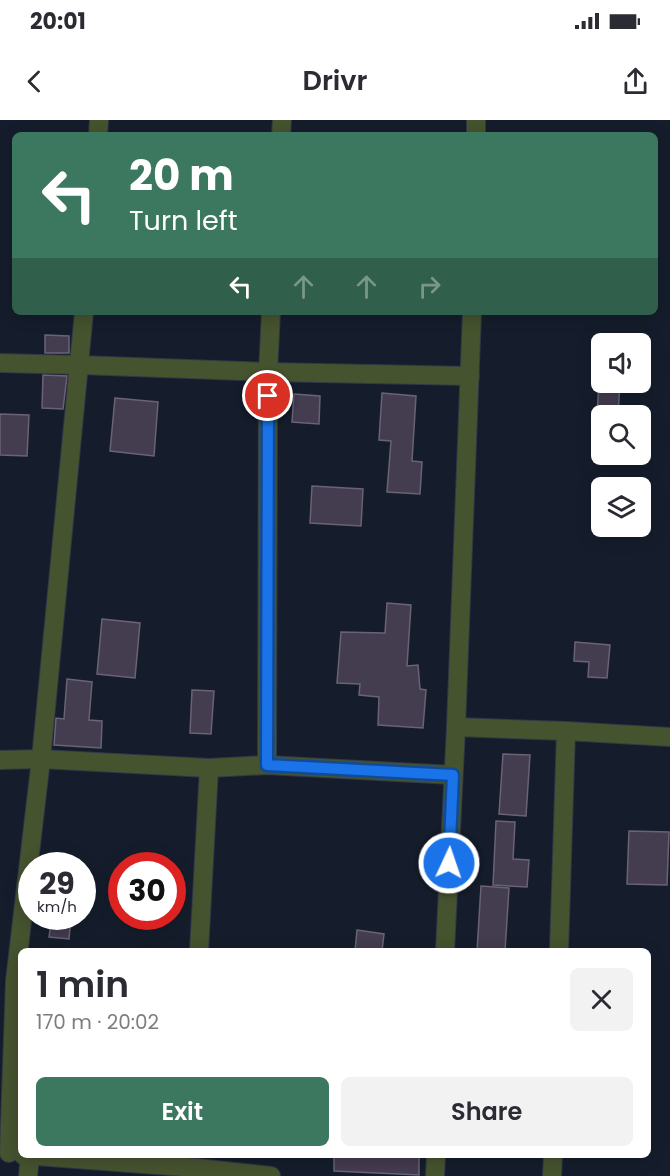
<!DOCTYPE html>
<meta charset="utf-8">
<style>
:root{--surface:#fff;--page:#f2f2f3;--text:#2b2b33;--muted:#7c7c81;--accent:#3c7760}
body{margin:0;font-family:Poppins,sans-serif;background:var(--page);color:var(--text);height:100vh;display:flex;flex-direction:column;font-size:22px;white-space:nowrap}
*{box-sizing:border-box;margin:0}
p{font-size:20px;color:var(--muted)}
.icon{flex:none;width:33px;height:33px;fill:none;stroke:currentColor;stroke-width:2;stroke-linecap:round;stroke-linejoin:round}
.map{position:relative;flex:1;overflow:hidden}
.drawer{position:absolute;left:18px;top:828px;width:633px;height:210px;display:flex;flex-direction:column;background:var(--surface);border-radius:9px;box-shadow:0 3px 15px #0003}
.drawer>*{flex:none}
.guide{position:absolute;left:12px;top:12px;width:646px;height:183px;border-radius:9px;box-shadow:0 3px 15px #0003;background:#3c7760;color:#fff;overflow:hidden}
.tools{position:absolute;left:591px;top:213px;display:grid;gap:12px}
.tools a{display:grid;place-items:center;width:60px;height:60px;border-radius:9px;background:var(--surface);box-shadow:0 3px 15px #0003;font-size:30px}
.speed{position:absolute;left:18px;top:732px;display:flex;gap:12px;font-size:30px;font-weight:700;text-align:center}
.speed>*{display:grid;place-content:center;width:78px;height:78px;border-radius:50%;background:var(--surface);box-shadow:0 3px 15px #0003;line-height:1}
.speed small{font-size:15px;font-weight:400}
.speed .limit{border:9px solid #d22;background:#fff;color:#111}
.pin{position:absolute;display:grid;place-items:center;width:51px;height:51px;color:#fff;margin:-26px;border:3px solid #fff;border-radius:50%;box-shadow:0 2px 6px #0007}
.me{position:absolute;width:66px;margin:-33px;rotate:3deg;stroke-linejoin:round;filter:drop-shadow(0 0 4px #0008)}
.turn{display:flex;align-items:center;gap:21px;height:126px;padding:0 18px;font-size:27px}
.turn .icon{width:78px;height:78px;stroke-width:2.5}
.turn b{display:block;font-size:42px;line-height:51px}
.lanes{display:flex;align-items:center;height:57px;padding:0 18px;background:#0003;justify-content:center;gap:30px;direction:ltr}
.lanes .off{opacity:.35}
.round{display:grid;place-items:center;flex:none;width:63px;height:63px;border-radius:9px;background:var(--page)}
.headline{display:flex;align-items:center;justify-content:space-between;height:102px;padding:0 18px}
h1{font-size:36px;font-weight:600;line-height:45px}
.action{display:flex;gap:12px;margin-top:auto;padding:12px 18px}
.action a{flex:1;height:69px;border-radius:9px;background:var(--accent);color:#fff;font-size:24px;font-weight:600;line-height:69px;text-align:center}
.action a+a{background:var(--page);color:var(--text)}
.status{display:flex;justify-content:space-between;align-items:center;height:42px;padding:0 30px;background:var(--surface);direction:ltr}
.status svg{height:16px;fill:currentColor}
header{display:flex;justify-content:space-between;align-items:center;height:78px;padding:0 18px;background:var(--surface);font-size:27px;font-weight:600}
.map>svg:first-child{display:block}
</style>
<div class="status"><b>20:01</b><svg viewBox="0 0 49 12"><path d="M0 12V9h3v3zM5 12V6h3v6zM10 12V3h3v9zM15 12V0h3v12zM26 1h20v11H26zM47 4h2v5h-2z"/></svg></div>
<header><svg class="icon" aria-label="back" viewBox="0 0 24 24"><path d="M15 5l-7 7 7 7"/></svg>Drivr<svg class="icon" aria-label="share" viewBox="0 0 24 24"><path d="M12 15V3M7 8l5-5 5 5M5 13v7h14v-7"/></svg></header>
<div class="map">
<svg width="670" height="1056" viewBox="0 0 670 1056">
<rect width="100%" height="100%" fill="#151d2c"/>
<g fill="#443c4f" stroke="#6a6276" stroke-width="1.5">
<polygon points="45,215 69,216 69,233 45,233"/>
<polygon points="43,255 67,256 63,289 42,288"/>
<polygon points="599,262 620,262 618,296 597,296"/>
<polygon points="382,273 416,276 412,341 422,342 420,374 387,372 391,321 379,320"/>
<polygon points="294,274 320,276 319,304 292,302"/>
<polygon points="115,278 158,282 154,336 110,331"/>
<polygon points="0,294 29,295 27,336 0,335"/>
<polygon points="312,366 363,369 361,406 310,403"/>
<polygon points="387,483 411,485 407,546 418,545 420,569 426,570 423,608 378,605 379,577 359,575 360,564 337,563 341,512 385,513"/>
<polygon points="102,499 140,503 135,558 97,554"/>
<polygon points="575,522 610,525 607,558 588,557 589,542 574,541"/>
<polygon points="67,559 92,562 89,600 102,601 101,628 54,625 56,598 64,599"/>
<polygon points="192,570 214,571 211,614 190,613"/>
<polygon points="503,634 530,635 526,696 499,694"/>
<polygon points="496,701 515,702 513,739 529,740 527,767 493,765"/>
<polygon points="629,711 669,712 667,765 627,764"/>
<polygon points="481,766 509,768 505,831 477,831"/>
<polygon points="52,796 71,798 69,819 49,817"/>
<polygon points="357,810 384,814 382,831 355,831"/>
<polygon points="334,1035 419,1035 419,1055 334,1051"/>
</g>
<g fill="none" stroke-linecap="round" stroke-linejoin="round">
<g stroke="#303846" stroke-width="20">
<g id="street">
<polyline points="98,15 99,0"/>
<polyline points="281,15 282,0"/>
<polyline points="476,15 476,0"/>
<polyline points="0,243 80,245 268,252 470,256"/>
<polyline points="456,607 566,611 670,617"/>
<polyline points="0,640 41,639 209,648 267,645 453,655"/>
<polyline points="267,645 268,252 271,192"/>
<polyline points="199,831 209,648"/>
<polyline points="445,831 456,607 472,192"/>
<polyline points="559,831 566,611"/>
<polyline points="9,1033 15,861 41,639 84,192"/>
<polyline points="23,1035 197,1048 271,1056"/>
<polyline points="28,1056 30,1036"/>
<polyline points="435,1056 436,1035"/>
<polyline points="552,1056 553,1035"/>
</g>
</g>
<use href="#street" stroke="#46532f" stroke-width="18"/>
</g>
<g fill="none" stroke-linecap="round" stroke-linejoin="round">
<g stroke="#114b97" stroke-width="15">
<polyline id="route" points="268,276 267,645 453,655 449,743"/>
</g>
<use href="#route" stroke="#1a73e8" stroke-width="10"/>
</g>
</svg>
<div class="tools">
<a><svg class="icon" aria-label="sound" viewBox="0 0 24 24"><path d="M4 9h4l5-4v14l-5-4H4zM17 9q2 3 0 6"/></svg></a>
<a><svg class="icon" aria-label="search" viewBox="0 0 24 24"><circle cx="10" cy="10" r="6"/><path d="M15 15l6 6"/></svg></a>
<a><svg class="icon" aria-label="layers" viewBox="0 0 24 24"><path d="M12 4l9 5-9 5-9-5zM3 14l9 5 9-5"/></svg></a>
</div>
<div class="speed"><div>29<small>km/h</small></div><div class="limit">30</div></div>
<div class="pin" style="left:268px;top:276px;background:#d93025"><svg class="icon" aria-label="arrive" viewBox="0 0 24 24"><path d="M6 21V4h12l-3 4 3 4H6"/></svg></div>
<svg class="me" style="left:449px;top:743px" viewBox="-20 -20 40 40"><circle r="17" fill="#1a73e8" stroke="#fff" stroke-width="3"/><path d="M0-11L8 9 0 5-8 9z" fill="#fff"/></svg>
<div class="guide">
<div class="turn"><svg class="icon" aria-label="left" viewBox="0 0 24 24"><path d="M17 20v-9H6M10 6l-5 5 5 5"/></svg><div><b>20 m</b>Turn left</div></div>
<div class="lanes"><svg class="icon" aria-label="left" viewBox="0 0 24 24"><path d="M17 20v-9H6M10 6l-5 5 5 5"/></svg><svg class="icon off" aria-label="ahead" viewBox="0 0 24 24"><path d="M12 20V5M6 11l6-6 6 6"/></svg><svg class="icon off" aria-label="ahead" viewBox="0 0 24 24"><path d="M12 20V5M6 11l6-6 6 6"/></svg><svg class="icon off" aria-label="right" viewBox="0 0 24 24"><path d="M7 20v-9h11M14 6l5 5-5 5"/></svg></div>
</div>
<section class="drawer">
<div class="headline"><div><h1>1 min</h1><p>170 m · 20:02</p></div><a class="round"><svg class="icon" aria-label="close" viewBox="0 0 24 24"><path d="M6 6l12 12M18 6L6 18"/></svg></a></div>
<div class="action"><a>Exit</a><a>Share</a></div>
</section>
</div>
